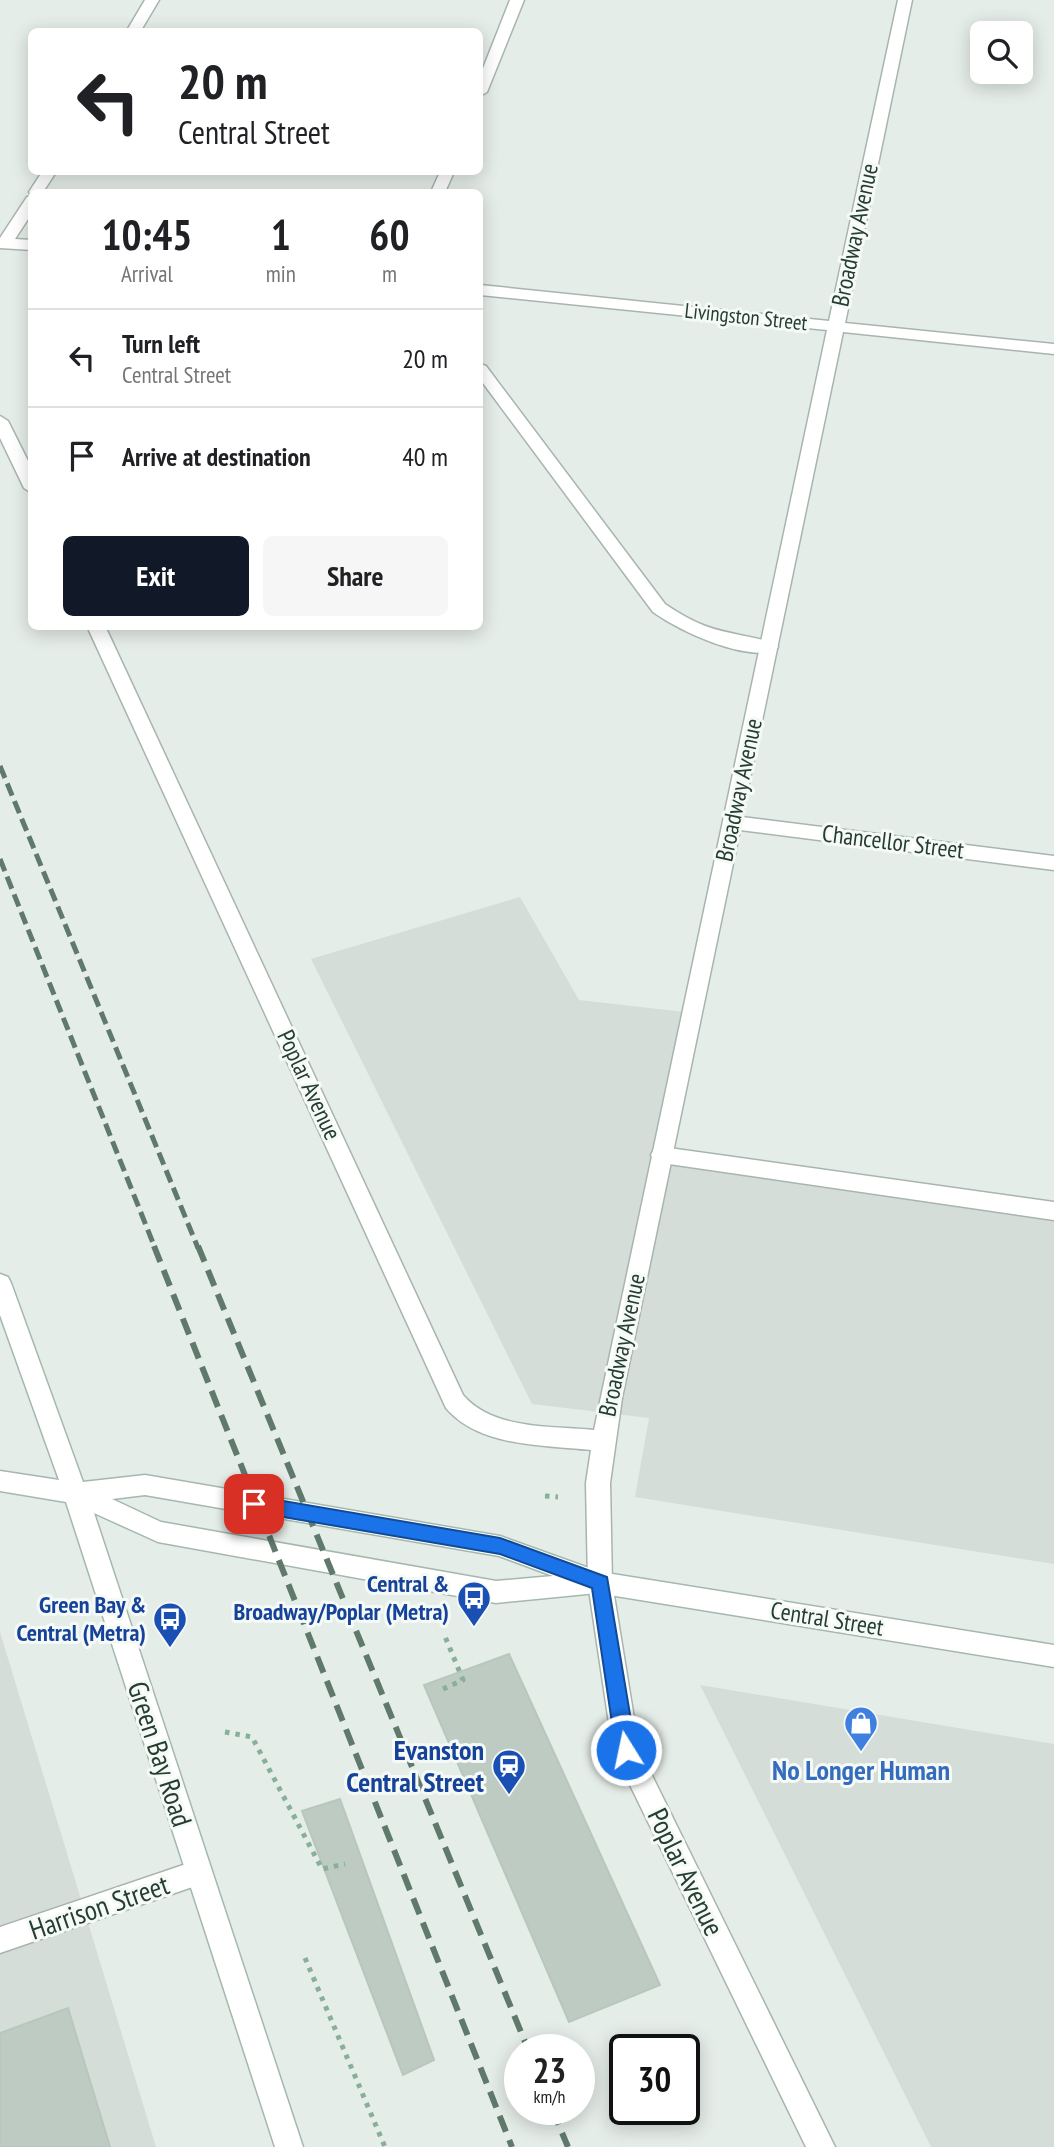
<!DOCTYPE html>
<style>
:root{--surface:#fff;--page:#f6f6f6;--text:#202124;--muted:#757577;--line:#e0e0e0;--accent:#111827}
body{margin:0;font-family:"PT Sans Narrow",sans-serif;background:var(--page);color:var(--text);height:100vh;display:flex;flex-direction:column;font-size:26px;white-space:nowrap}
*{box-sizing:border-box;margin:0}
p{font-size:23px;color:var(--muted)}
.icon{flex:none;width:38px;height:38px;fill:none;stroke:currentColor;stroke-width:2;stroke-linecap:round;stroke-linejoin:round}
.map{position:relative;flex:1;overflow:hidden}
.sheet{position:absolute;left:28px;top:189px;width:455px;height:441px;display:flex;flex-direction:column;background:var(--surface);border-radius:10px;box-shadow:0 4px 18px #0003}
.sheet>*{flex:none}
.top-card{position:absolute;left:28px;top:28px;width:455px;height:147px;border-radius:10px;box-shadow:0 4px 18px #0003;background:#fff;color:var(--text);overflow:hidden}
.controls{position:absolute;left:970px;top:21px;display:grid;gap:14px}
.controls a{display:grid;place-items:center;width:63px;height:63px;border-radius:10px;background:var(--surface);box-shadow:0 4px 18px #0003;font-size:35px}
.speed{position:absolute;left:504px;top:2034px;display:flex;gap:14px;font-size:35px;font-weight:700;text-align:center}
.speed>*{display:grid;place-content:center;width:91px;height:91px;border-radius:50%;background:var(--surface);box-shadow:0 4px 18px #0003;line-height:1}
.speed small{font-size:18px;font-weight:400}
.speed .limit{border:4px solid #111;border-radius:10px;background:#fff;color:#111}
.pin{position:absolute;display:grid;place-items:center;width:60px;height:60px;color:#fff;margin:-30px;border-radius:14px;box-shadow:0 4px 10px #0006}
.me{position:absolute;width:77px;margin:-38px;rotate:350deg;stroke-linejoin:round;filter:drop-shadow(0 0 5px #0008)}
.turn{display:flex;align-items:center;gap:24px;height:147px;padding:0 35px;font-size:32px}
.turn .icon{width:91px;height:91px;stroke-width:2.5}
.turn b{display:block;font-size:49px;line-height:60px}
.eta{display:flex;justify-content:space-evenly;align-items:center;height:119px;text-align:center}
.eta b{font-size:42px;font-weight:700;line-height:49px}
.button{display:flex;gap:14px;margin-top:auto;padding:14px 35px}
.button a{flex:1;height:80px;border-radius:10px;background:var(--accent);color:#fff;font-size:28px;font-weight:700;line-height:80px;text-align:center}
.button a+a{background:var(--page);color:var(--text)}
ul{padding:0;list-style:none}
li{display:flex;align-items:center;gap:21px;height:98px;padding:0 35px;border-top:2px solid var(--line)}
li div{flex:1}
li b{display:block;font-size:26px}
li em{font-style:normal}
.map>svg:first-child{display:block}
</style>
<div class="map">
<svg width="1054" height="2147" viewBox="0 0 1054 2147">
<rect width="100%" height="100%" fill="#e5ede8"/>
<g fill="#d4ddd7">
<polygon points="520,897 579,1000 685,1012 654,1150 1054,1211 1054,1564 635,1497 649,1418 532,1404 311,959"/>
<polygon points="0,1632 156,2147 0,2147"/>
<polygon points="700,1685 1054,1744 1054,2147 931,2147"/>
</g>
<g fill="#becbc3" stroke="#b8c7bd" stroke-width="2">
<polygon points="509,1654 660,1985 569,2022 424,1685"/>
<polygon points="340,1799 434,2060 403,2075 302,1811"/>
<polygon points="68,2008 110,2147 0,2147 0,2033"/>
</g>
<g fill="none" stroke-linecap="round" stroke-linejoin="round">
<g stroke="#a8b5ae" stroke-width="3">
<g id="service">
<polygon points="510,0 524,0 487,92 480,96 480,76"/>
<polygon points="440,172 454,172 445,192 431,192"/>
<path d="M 480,364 L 486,366 L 665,604 C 710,635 727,630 775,643 L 778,647 L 775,651 C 741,660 680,631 653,612 L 480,379 Z"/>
<polygon points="662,1147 1054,1202 1054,1220 662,1163 654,1161 651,1155 654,1149"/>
</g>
</g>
<g stroke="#a8b5ae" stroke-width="3">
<g id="minor">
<polygon points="145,0 159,0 140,32 126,32"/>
<path d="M 898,0 L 912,0 L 845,323 L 1054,344 L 1054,354 L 843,332 L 742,817 L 1054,856 L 1054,870 L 740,830 L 622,1398 L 610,1483 L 612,1583 L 639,1749 L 835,2147 L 806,2147 L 613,1750 L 588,1583 L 586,1483 L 591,1450 C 543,1445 479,1447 446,1408 L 87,626 L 105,626 L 463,1395 C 493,1430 551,1426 594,1430 L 827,330 L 480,295 L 480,285 L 829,321 Z"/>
<polygon points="42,172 56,172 43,192 31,195 29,192"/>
<polygon points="32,196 32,213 15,239 32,240 32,250 0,248 0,238 27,197"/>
<polygon points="0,416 8,421 32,469 32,493 24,488 0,438"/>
<polygon points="198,1860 207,1864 211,1873 207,1882 0,1953 0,1927"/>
</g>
</g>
<g stroke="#a5b8ad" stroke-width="3">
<path id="secondary" d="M 0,1274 L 8,1277 L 11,1283 L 83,1482 L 145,1475 L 500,1536 L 600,1572 L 1054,1645 L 1054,1667 L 597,1593 L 496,1603 L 158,1542 L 94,1513 L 303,2147 L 275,2147 L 66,1502 L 0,1491 L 0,1471 L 59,1480 L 0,1315 ZM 145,1495 L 499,1556 L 553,1576 L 496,1581 L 161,1522 L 112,1499 Z"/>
</g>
<g stroke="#88af9a" stroke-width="5" stroke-dasharray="4.5 6" stroke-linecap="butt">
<polyline points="545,1496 558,1497"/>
<polyline points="443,1689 463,1680 444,1634"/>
<polyline points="225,1732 252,1737 322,1869 345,1864"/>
<polyline points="305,1958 385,2147"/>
</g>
<use href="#service" fill="#fff" fill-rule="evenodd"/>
<use href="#minor" fill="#fff" fill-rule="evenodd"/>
<use href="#secondary" fill="#fff" fill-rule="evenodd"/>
<g stroke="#60796d" stroke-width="5" stroke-dasharray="13 6" stroke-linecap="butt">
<polyline points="0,766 198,1248"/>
<polyline points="0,859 155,1248"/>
</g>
<g stroke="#60796d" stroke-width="6" stroke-dasharray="17 9" stroke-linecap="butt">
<polyline points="154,1246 512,2147"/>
<polyline points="198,1246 528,2049"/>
<polyline points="552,2109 568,2147"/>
</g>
</g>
<polygon fill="#1a73e8" stroke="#114b97" stroke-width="2" points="254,1496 500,1538 607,1577 636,1750 633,1756 626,1759 619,1756 616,1750 592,1588 500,1554 254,1512 245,1504"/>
<defs>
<g id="bus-pin" transform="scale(1.75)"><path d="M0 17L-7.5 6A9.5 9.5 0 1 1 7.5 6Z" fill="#1a4fb4" stroke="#f6faf7"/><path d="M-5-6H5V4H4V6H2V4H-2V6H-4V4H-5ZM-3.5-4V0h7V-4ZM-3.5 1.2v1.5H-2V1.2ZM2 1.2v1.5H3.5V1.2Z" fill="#fff"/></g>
<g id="shop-pin" transform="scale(1.75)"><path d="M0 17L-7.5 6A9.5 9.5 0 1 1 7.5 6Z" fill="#3f7fe0" stroke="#f6faf7"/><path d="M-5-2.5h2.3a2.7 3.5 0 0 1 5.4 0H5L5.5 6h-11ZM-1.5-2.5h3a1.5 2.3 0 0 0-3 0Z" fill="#fff"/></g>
<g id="station-pin" transform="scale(1.75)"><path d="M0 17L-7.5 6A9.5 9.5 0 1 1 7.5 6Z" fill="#1a4fb4" stroke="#f6faf7"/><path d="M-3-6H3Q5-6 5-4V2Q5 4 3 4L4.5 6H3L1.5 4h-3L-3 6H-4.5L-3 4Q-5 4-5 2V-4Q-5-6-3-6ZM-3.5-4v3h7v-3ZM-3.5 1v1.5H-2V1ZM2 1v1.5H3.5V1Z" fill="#fff"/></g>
</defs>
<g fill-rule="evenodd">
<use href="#bus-pin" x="474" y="1598"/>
<use href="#bus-pin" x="170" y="1619"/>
<use href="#shop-pin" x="861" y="1723"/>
<use href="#station-pin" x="509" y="1766"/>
</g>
<g text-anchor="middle" stroke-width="6" stroke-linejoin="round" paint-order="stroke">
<g font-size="21" fill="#263e32" stroke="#f6faf7">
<text transform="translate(746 317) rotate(6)" y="7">Livingston Street</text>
</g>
<g font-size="24" fill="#263e32" stroke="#f6faf7">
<text transform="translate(855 235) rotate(-78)" y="8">Broadway Avenue</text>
<text transform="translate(739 790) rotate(-78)" y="8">Broadway Avenue</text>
<text transform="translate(893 842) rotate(7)" y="8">Chancellor Street</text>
<text transform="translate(309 1085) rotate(65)" y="8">Poplar Avenue</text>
<text transform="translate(622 1345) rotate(-78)" y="8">Broadway Avenue</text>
<text transform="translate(827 1619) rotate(9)" y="8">Central Street</text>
</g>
<g font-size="24" font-weight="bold" fill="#164399" stroke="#f6faf7" text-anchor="end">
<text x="449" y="1592">Central &amp;<tspan x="449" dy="28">Broadway/Poplar (Metra)</tspan></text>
<text x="146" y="1613">Green Bay &amp;<tspan x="146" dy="28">Central (Metra)</tspan></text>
</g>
<g font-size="28" font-weight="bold" fill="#164399" stroke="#f6faf7" text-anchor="end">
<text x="484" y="1760">Evanston<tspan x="484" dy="32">Central Street</tspan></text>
</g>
<g font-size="28" fill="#263e32" stroke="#f6faf7">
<text transform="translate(160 1754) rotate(72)" y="10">Green Bay Road</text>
<text transform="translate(686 1872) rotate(64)" y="10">Poplar Avenue</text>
<text transform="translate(99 1907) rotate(-19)" y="10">Harrison Street</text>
</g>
<g font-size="28" font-weight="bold" fill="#366cbe" stroke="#f6faf7">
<text x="861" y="1780">No Longer Human</text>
</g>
</g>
</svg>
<div class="controls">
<a><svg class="icon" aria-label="search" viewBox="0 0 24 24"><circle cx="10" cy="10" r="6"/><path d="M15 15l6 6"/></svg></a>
</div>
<div class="speed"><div>23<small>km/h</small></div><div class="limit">30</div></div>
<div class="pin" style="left:254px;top:1504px;background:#d93025"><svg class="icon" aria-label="arrive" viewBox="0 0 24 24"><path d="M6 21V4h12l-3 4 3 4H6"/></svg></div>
<svg class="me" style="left:626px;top:1750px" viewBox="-20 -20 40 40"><circle r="17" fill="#1a73e8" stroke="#fff" stroke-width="3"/><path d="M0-11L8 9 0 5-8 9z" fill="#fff"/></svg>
<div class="top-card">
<div class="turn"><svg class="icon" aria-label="left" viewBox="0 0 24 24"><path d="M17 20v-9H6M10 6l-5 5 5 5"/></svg><div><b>20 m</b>Central Street</div></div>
</div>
<section class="sheet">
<div class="eta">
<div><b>10:45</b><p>Arrival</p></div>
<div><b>1</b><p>min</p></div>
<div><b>60</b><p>m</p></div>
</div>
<ul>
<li><svg class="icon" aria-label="left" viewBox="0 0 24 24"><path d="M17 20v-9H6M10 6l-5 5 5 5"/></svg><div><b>Turn left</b><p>Central Street</p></div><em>20 m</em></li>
<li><svg class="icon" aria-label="arrive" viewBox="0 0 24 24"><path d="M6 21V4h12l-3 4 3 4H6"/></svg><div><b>Arrive at destination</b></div><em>40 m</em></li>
</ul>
<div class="button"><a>Exit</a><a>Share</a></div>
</section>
</div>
